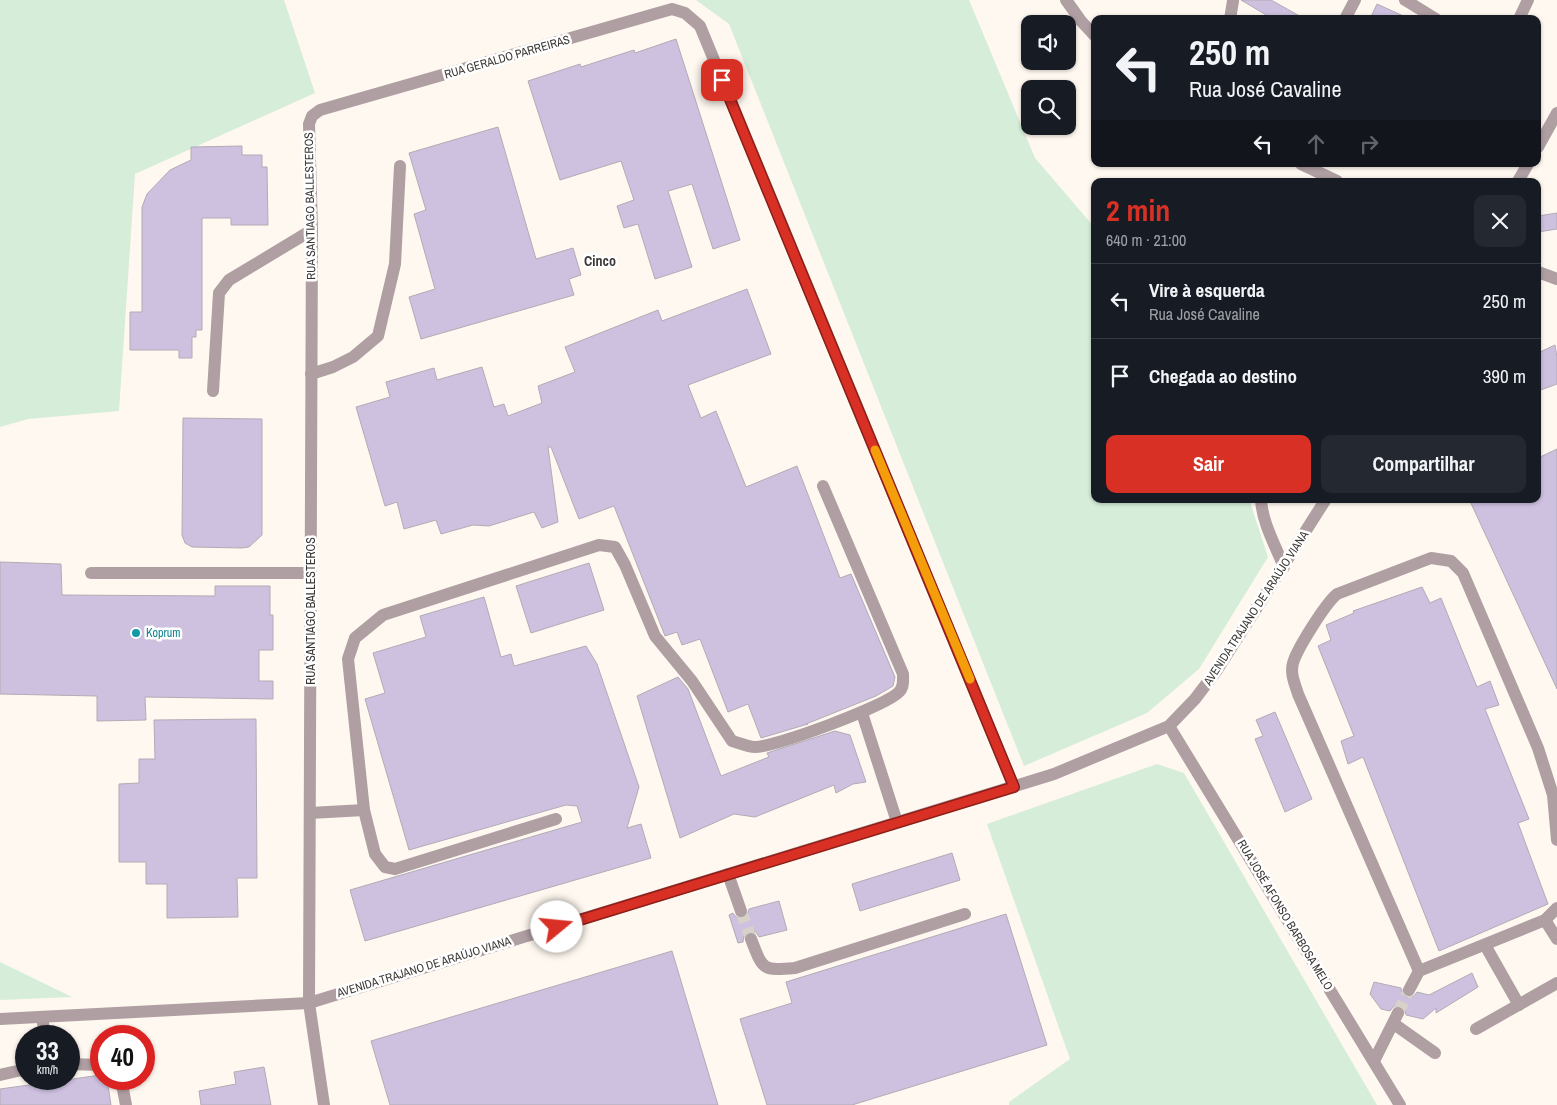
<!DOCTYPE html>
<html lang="pt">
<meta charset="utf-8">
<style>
:root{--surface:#171b24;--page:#242831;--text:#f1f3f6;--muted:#9ea1a6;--line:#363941;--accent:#d93025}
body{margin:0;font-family:"Archivo Narrow",sans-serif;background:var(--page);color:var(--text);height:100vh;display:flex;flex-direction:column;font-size:19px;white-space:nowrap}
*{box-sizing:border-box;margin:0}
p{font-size:16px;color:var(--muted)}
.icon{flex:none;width:28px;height:28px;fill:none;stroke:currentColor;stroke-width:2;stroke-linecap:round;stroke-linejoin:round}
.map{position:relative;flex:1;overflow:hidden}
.sheet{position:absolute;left:1091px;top:178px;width:450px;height:325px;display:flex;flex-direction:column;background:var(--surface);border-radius:10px;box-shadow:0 1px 4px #0004}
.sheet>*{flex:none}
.top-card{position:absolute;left:1091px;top:15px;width:450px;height:152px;border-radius:10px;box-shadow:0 1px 4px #0004;background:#171b24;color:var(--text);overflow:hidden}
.tools{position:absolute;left:1021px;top:15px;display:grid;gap:10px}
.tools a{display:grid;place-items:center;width:55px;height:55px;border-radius:10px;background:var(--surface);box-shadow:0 1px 4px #0004;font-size:25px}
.speed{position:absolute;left:15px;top:1025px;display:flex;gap:10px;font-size:25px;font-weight:700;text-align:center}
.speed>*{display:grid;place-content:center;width:65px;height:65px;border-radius:50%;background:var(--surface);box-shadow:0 1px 4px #0004;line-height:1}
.speed small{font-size:12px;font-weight:400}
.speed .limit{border:8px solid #d22;background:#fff;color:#111}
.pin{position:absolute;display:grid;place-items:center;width:42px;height:42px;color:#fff;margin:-21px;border-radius:10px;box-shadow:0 2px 8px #0006}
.me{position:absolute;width:55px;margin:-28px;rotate:73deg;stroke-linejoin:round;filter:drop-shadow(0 0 4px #0008)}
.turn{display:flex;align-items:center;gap:18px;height:105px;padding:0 15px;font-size:22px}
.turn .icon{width:65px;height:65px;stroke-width:2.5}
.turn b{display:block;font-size:35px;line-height:42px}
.lanes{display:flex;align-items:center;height:48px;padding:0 15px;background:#0003;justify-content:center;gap:25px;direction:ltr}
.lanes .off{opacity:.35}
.round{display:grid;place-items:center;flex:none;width:52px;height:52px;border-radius:10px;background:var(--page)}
.overview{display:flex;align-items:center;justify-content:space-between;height:85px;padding:0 15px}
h1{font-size:30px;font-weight:800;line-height:38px;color:var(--accent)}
.button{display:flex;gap:10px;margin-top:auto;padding:10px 15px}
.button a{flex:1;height:58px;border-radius:10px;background:var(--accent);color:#fff;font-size:20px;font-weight:800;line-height:58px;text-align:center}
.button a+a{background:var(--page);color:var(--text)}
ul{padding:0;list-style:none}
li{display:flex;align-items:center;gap:15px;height:75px;padding:0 15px;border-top:1px solid var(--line)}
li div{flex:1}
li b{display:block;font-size:19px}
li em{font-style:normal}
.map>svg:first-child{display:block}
</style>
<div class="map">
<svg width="1557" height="1105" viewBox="0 0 1557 1105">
<rect width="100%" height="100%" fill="#fff8f0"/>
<g fill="#d5edd9">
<polygon points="0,0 284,0 315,93 135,174 119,411 28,419 0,427"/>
<polygon points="696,0 969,0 1035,158 1095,228 1095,499 1249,499 1268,557 1199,669 1147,713 1024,766 729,24"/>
<polygon points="1157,764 1184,773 1377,1105 1009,1105 1009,1102 1070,1059 987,824"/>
<polygon points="0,962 72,997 0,1000"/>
</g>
<g fill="#cec0df" stroke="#b0acb5">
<polygon points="1241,0 1271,0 1305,19 1273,19"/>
<polygon points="1377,4 1410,19 1370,19"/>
<polygon points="676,39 740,240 713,249 692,184 668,191 692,267 655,279 638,224 624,228 617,206 634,200 621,161 560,180 528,81 580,64 581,67 634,50 635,53"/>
<polygon points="498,127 536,259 573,248 581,275 569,279 574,295 421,339 409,297 435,289 414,214 426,210 409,153"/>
<polygon points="242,146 242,155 262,155 262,167 267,167 268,225 231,225 231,218 202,218 202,330 196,330 196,337 192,337 192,358 179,358 179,350 130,350 130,312 142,312 142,207 147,194 170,170 191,160 191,147"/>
<polygon points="1557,213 1557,229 1538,232 1538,216"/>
<polygon points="747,289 771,354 688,385 701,418 716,411 746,487 797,466 840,578 851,574 895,677 893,686 876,696 806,724 808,724 761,738 748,704 728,712 700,639 682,645 677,632 665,636 614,506 579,519 551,447 548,447 558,522 542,528 534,512 489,526 473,525 441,534 436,520 404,529 397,502 385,506 356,407 390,397 386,382 434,368 437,380 482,367 494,407 504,404 508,416 542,403 538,386 575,372 565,347 658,310 662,321"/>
<polygon points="1555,345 1557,357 1557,384 1538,391 1538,353"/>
<polygon points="183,418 262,419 262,535 249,547 242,548 192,547 185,543 182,535"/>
<polygon points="1557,449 1557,689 1469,499 1538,499 1538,458"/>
<polygon points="0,562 61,564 62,595 215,596 215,586 270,586 270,615 273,615 273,650 259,650 259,681 273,681 273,699 145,697 146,720 97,721 97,696 0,694"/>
<polygon points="589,563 604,610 531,633 516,586"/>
<polygon points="1422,587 1430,603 1441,598 1477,687 1490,681 1499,705 1485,709 1529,819 1518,823 1548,904 1439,951 1363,757 1348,764 1341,741 1354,736 1318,646 1331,640 1326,625 1354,613 1353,611"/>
<polygon points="484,597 501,657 511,654 514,666 586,646 597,664 639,787 627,828 641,824 651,858 365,941 350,890 582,822 577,806 566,805 409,850 365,699 385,693 373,653 426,637 420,616"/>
<polygon points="678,677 688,689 721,776 769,757 767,753 835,731 850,735 866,782 853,784 836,793 834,785 755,817 734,814 680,838 637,696"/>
<polygon points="1275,712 1312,799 1285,812 1255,739 1263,736 1256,720"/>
<polygon points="256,719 257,878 237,878 238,917 167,918 167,884 146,884 146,862 119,862 119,784 139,783 139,759 155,759 154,720"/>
<polygon points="952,853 960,880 860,911 852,884"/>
<polygon points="779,901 787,930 759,937 756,932 749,931 744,934 743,942 738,943 729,915 733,913 736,917 743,919 747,916 749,909"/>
<polygon points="1006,914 1047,1045 852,1105 767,1105 740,1019 792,1003 786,982"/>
<polygon points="672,951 718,1105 390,1105 371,1041"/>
<polygon points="1472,973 1478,987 1436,1013 1436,1008 1423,1019 1406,1015 1405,1009 1401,1006 1394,1006 1390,1011 1381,1009 1370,994 1374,982 1401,988 1402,994 1406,997 1413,997 1417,992 1429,995"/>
<polygon points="264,1067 271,1105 201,1105 199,1091 236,1084 234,1072"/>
<polygon points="101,1075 101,1079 107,1079 111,1105 0,1105 0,1089"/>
</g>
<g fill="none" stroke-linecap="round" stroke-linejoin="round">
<g stroke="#d8d1ca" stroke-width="12" stroke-dasharray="12 6" stroke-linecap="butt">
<polyline points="741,911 751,939"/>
<polyline points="1398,1013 1409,990"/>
</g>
<g stroke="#af9ea2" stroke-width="12">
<polyline points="1066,0 1081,21 1095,36"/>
<polyline points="1405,0 1436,19"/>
<polyline points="1230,19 1233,1"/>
<polyline points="1345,19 1355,0"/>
<polyline points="1519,19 1528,0"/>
<polyline points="1538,147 1557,113"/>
<polyline points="1301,164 1337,181"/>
<polyline points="1518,181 1528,164"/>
<polyline points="1538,272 1557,279"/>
<polyline points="311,374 333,367 353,357 378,336 395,264 400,166"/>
<polyline points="213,391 219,293 229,280 312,230"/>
<path d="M 1261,499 C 1262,522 1275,545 1284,567"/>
<polyline points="91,573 311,573"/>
<polyline points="862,713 897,822"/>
<polyline points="1169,726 1400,1105"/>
<polyline points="310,813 364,810"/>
<path d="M 556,819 L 395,869 L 385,867 L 375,854 L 364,810 L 348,659 L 355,638 L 383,615 L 599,545 L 615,547 L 625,565 L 655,636 L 692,681 L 732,741 C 739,743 748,747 755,747 C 775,747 886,706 899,692 C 904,687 903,681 903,674 L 823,486"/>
<polyline points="728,874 741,911"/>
<polyline points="1545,920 1557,939"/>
<path d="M 751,939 C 763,970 762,971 795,968 L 965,914"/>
<polyline points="1485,945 1519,1005"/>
<path d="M 1419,971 L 1298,694 C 1295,684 1290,674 1293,663 C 1297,649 1325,604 1337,594 L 1431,558 L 1451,561 L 1463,573 L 1538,748 L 1553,795 L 1557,840"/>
<polyline points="1409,990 1419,971 1545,920 1557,908"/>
<polyline points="42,1017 45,1036"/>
<polyline points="0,1019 309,1003 1054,774 1169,726 1195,699 1217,670 1326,499"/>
<polyline points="1394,1024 1435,1053"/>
<polyline points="1476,1029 1557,983"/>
<polyline points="1374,1061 1398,1013"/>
<polyline points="69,1064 101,1065"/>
<polyline points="0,1075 26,1069"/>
<polyline points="121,1079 126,1105"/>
<polyline points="324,1105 309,1003 312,230 309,124 312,116 320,110 672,9 685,13 700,26 1014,787"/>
</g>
</g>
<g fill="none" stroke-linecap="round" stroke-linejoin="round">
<g stroke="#8d1f18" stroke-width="12">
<polyline id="route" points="557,927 1014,787 722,80"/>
</g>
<use href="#route" stroke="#d93025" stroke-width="9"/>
<polyline stroke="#f59e0b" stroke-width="9" points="875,450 970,679"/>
</g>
<circle fill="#0f9aa8" stroke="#fff" stroke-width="2" cx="136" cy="633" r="5"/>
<g text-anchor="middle" stroke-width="5" stroke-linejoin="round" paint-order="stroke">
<g font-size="12" fill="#3a3734" stroke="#fff">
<text transform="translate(507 57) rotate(-16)" y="4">RUA GERALDO PARREIRAS</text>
<text transform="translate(310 206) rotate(-91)" y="4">RUA SANTIAGO BALLESTEROS</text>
<text transform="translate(1256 608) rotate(-57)" y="4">AVENIDA TRAJANO DE ARAÚJO VIANA</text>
<text transform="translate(311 611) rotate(-90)" y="4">RUA SANTIAGO BALLESTEROS</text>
<text transform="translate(1285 915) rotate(59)" y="4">RUA JOSÉ AFONSO BARBOSA MELO</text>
<text transform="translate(424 967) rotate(-17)" y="4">AVENIDA TRAJANO DE ARAÚJO VIANA</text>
</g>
<g font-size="12" fill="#0d838f" stroke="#fff" text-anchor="start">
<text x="146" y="637">Koprum</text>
</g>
<g font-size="14" font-weight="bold" fill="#3a3734" stroke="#fff">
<text x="600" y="266">Cinco</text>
</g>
</g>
</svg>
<div class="tools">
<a><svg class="icon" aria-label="sound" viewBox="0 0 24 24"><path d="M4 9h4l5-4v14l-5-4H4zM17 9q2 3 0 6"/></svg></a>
<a><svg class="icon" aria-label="search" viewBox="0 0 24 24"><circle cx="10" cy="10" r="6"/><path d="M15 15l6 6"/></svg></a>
</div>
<div class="speed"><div>33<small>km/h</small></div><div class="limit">40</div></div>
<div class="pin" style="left:722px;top:80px;background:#d93025"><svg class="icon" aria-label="arrive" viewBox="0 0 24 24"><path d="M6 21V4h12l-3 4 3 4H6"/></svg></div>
<svg class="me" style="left:557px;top:927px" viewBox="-20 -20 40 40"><circle r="19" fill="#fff"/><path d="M0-13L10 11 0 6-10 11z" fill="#d93025"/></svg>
<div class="top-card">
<div class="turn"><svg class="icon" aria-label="left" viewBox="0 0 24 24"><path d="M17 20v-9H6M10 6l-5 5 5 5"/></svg><div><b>250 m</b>Rua José Cavaline</div></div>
<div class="lanes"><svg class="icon" aria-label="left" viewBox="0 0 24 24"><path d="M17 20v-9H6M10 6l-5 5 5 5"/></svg><svg class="icon off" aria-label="ahead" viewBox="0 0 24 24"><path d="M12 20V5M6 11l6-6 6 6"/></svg><svg class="icon off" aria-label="right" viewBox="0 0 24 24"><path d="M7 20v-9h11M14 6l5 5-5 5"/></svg></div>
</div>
<section class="sheet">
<div class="overview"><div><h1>2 min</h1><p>640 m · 21:00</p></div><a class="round"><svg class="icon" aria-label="close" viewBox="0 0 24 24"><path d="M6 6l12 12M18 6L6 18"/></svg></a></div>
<ul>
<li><svg class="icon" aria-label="left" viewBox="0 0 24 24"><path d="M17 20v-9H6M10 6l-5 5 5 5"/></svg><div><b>Vire à esquerda</b><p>Rua José Cavaline</p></div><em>250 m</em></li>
<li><svg class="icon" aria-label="arrive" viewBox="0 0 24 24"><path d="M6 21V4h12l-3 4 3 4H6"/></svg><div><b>Chegada ao destino</b></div><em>390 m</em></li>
</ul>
<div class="button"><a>Sair</a><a>Compartilhar</a></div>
</section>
</div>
